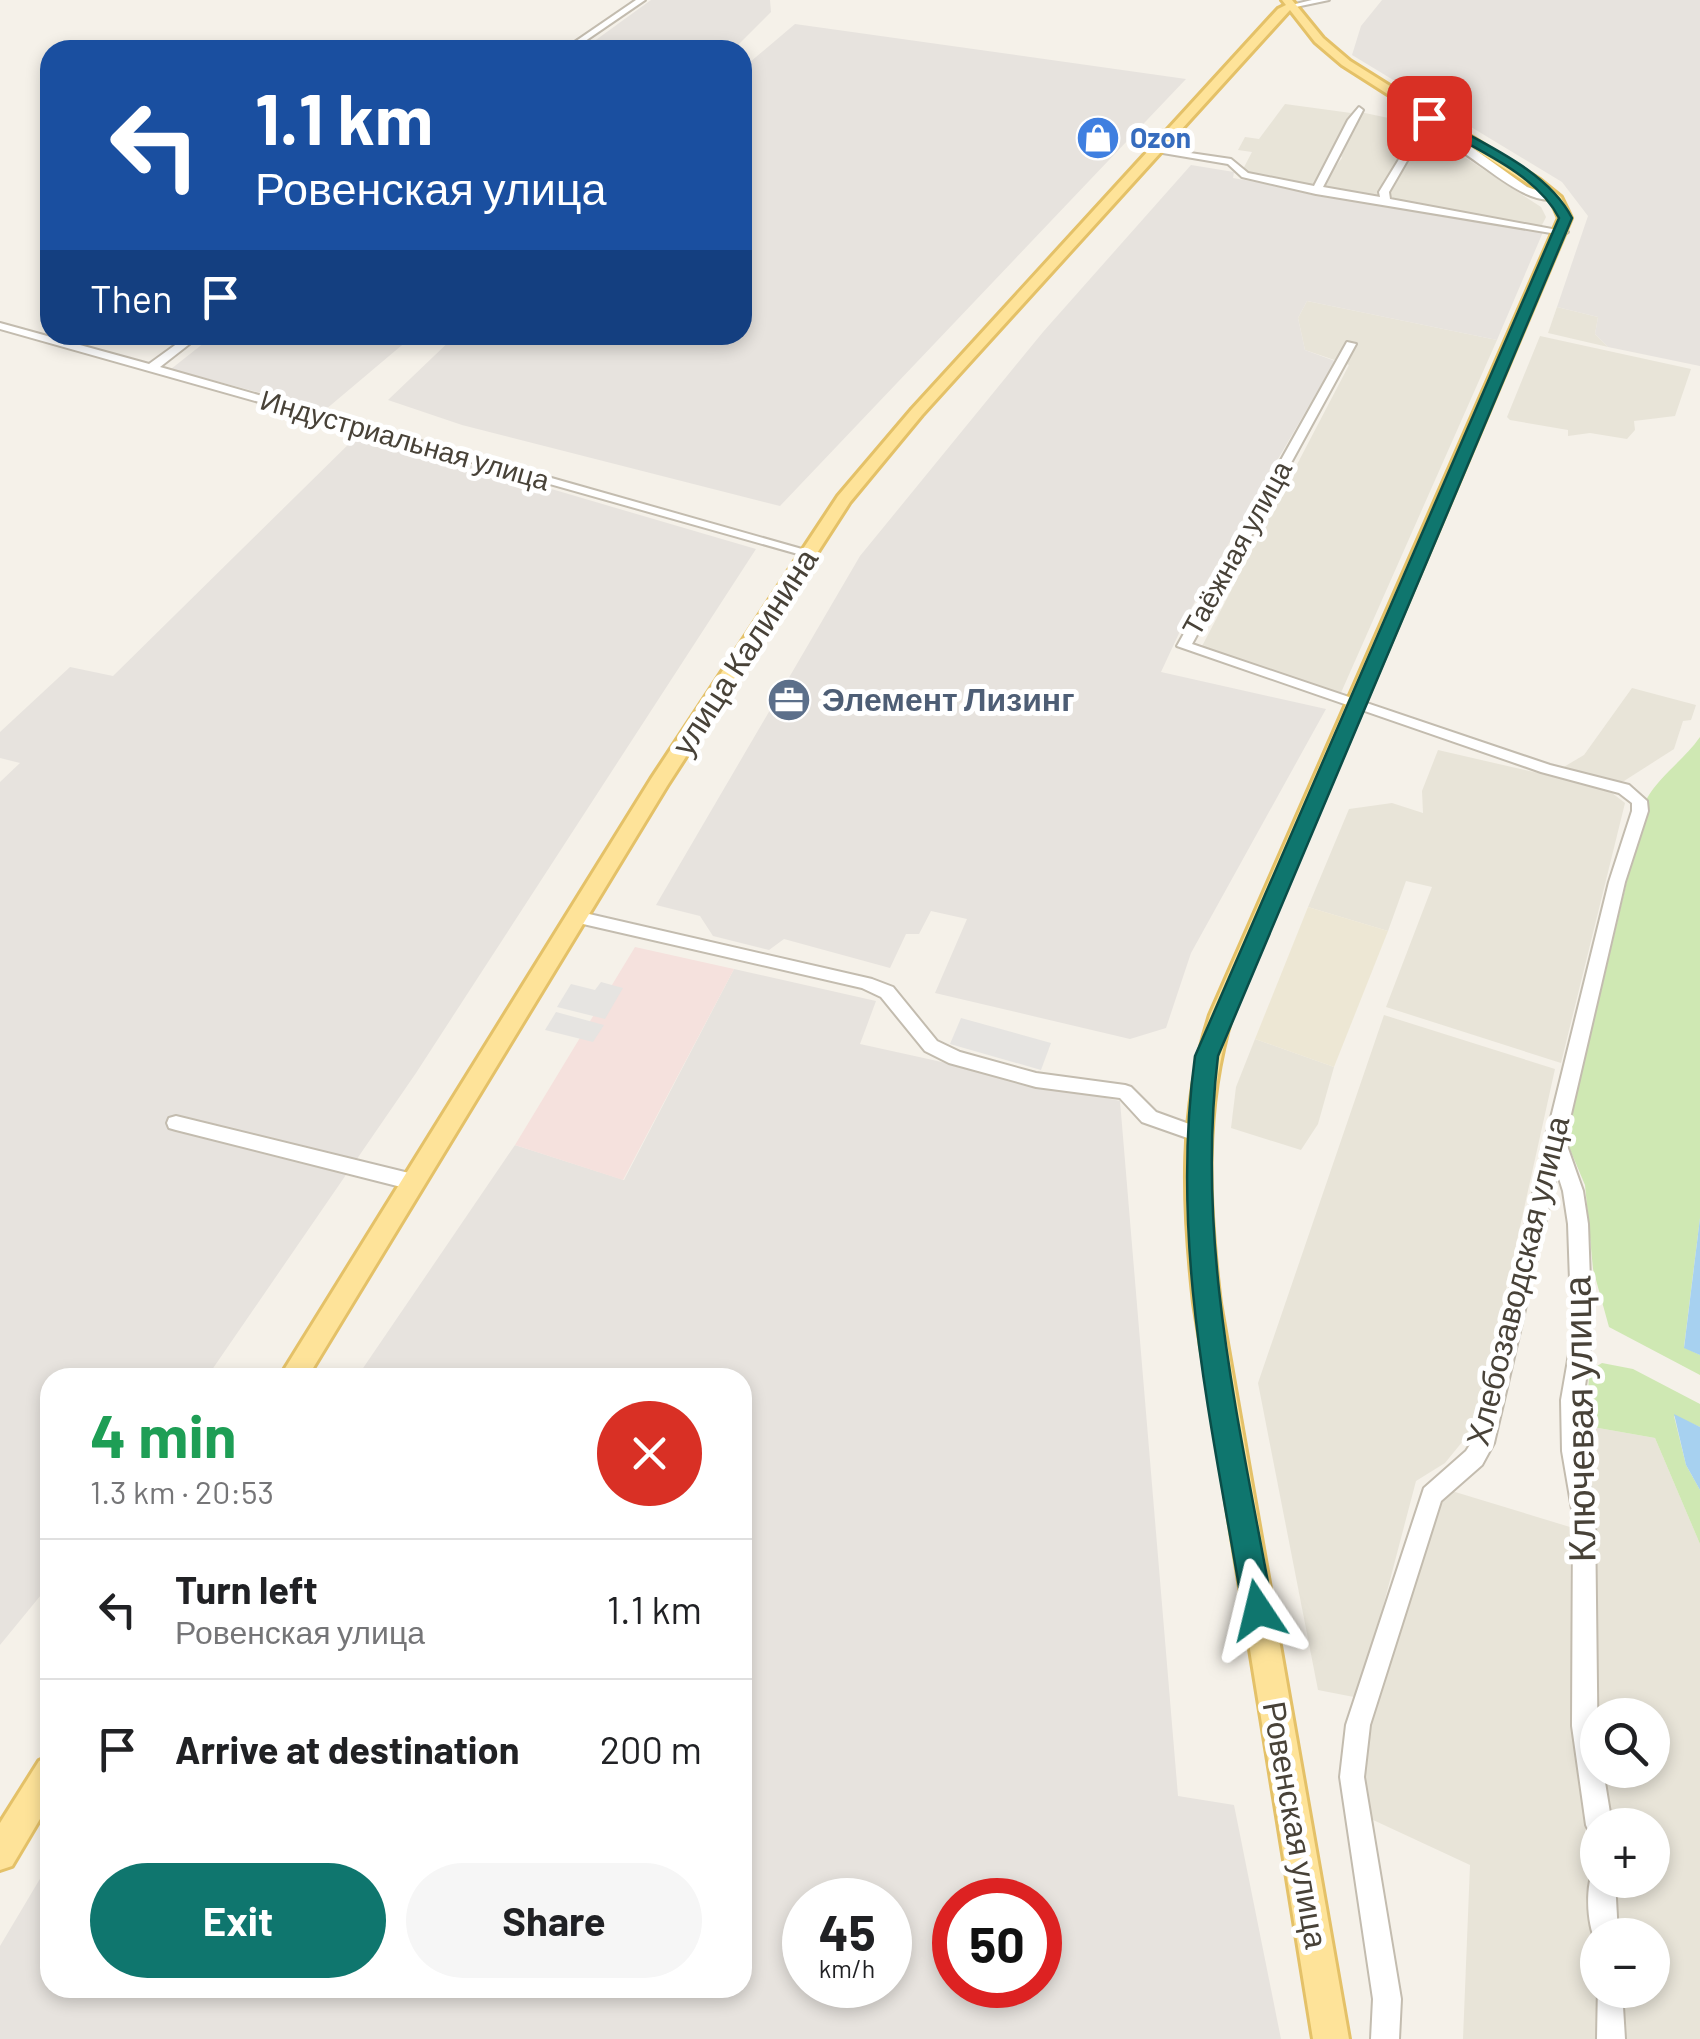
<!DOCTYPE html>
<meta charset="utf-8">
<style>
:root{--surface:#fff;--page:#f6f6f6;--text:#202124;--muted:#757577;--line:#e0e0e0;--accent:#0f766e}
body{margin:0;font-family:Barlow,sans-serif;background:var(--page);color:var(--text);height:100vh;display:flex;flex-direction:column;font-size:38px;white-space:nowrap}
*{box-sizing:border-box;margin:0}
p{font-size:32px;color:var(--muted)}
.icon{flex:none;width:55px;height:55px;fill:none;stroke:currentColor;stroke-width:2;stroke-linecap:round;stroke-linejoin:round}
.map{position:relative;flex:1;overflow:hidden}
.drawer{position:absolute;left:40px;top:1368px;width:712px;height:630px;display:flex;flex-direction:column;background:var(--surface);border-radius:30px;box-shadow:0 5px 15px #0003}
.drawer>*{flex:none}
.hud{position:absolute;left:40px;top:40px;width:712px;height:305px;border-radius:30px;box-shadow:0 5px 15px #0003;background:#1a4fa0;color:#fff;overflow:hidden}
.fabs{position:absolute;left:1580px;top:1698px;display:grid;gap:20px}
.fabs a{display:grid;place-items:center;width:90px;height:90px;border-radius:50%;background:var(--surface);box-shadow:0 5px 15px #0003;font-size:50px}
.speed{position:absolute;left:782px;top:1878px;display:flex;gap:20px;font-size:50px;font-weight:700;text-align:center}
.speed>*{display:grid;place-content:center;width:130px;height:130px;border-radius:50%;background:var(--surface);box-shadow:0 5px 15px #0003;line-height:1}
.speed small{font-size:25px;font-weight:400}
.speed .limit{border:15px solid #d22;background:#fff;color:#111}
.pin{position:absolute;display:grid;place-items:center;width:85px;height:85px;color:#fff;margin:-42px;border-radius:20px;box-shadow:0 5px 15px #0006}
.me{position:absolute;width:110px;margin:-55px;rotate:350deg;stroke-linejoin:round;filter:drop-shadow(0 0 8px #0008)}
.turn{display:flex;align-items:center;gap:35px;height:210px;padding:0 50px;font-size:45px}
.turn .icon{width:130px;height:130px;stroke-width:2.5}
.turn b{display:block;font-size:70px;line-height:85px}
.then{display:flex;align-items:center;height:95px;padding:0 50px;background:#0003;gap:20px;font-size:38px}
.round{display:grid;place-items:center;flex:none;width:105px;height:105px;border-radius:52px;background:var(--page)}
.overview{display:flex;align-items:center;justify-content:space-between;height:170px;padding:0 50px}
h1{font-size:60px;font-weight:700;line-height:75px;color:#1e9e55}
.primary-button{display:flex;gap:20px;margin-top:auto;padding:20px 50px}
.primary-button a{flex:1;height:115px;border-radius:60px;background:var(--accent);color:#fff;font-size:40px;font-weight:700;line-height:115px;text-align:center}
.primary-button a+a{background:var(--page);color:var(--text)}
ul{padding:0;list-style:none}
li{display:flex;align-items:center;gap:30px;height:140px;padding:0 50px;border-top:2px solid var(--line)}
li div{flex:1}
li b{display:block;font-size:38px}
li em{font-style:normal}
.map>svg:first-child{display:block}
</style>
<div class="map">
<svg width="1700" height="2039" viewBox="0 0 1700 2039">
<rect width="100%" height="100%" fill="#f5f1e9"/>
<g fill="#e8e4d8">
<polygon points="1285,104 1351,113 1313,188 1242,171 1252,152 1238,150 1245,137 1259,139"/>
<polygon points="1360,112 1422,125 1375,201 1318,190 1342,158 1337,146"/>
<polygon points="1437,139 1541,207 1546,217 1541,227 1386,198 1416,145"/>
<polygon points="1307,301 1497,340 1340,695 1200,650 1349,365 1305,350 1298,318"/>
<polygon points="1557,307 1598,317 1595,334 1608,347 1548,333"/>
<polygon points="1540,336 1691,369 1675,416 1634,421 1635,430 1627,439 1590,433 1568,436 1568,430 1510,420 1507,417"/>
<polygon points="1632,688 1696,705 1691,720 1683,721 1674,749 1624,781 1605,782 1562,768 1584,755"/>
<polygon points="1438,750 1607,789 1625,803 1561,1063 1386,1007 1432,887 1406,881 1388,931 1308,907 1349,809 1392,803 1423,813 1422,791"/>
<polygon points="1384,1015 1555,1069 1476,1425 1445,1463 1416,1481 1359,1698 1318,1690 1258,1383"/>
<polygon points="1255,1039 1334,1067 1318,1124 1301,1150 1231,1128 1236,1087"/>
<polygon points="1587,1426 1655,1438 1700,1544 1700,2039 1620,2039 1616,1990 1652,1990 1652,1935 1613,1935 1612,1880 1652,1880 1652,1825 1607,1825 1599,1770 1652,1770 1652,1715 1598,1715 1597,1762"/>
<polygon points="1442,1488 1570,1527 1571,1653 1602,2039 1463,2039 1470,1865 1371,1819 1364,1777 1367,1708"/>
</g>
<g fill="#e7e3de" fill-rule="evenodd">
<polygon points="651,0 770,0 771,12 733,50 582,50"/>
<polygon points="1382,0 1700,0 1700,366 1608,347 1595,334 1598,317 1557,307 1588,216 1562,182 1352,55 1361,26"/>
<polygon points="795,24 1186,79 780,506 462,425 388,400 456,335 742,335 743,68"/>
<polygon points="1191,165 1234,172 1233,178 1543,232 1497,340 1307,301 1298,318 1305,350 1335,361 1188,614 1161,672 1326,709 1191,953 1166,1028 1130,1039 935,993 967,919 931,911 919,934 906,934 890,968 784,939 769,950 713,936 700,916 656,905 860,556 1043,332"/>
<polygon points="214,335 414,335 325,410 171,369"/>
<polygon points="360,433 756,549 416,1073 207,1377 50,1378 50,1584 0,1645 0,782 20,763 0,758 0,732 70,667 113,676"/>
<path d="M 734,969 L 876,1001 L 860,1044 L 1120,1101 L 1178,1796 L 1234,1805 L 1281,2039 L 0,2039 L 0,1946 L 50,1862 L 50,1988 L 742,1988 L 742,1378 L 357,1377 L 515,1145 L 624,1180 ZM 805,1900 L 890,1900 L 890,1985 L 805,1985 ZM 955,1900 L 1040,1900 L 1040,1985 L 955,1985 Z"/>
</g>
<polygon fill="#ede7d4" points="1308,907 1388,931 1334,1067 1255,1039"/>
<polygon fill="#f5e1dd" points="635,947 734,969 623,1180 515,1145"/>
<g fill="#cfe8b3">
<path d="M 1700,737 L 1700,1218 L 1684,1347 L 1700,1355 L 1700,1375 L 1609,1327 L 1593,1269 L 1585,1185 L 1566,1140 L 1646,800 C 1660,775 1683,761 1700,737 Z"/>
<polygon points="1602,1363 1633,1369 1700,1404 1700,1427 1674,1416 1686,1465 1700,1490 1700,1544 1655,1438 1587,1426 1589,1371"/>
</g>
<g fill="#e6e4e1">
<polygon points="601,982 623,988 605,1019 557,1007 571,984 595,990"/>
<polygon points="556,1012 604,1025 593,1042 545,1030"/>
<polygon points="961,1018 1051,1043 1041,1070 950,1044"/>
</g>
<g fill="#a7d1f0">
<polygon points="1700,1218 1700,1355 1684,1348"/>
<polygon points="1674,1414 1700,1427 1700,1490 1686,1465"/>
</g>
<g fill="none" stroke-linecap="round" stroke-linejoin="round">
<g stroke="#c3bcaf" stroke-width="4">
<g id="minor">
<polygon points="636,0 645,0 572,50 563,50"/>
<polygon points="1312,0 1329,0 1291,8 1287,6"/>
<path d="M 1359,107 L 1363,110 L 1323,187 L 1380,197 L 1379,192 L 1409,143 L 1435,133 L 1470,146 L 1527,187 L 1560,198 C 1523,211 1473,149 1436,139 L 1415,147 L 1389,192 L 1390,199 L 1568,232 L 1563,235 L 1316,194 L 1242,177 L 1228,164 L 1151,151 L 1156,148 L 1231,159 L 1248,173 L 1314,186 L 1348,120 Z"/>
<polygon points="0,323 149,364 189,335 201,335 160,367 816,553 815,556 805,556 0,329"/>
<polygon points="1347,342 1356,344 1192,644 1550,765 1629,785 1647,801 1648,811 1625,882 1565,1140 1583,1191 1588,1224 1592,1337 1583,1400 1584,1451 1595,1515 1598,1770 1603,1770 1612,1825 1598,1825 1598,1837 1590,1834 1586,1825 1572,1726 1573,1515 1562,1451 1561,1400 1572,1337 1568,1224 1563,1191 1557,1172 1494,1443 1482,1465 1441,1501 1370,1725 1364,1777 1401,1999 1399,2039 1371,2039 1373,1999 1340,1777 1346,1725 1424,1488 1466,1451 1473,1440 1546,1140 1545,1136 1548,1130 1609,882 1632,811 1632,803 1619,793 1541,772 1177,646"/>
<polygon points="576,911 872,979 893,987 937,1041 960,1052 1036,1073 1125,1085 1131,1087 1156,1112 1203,1129 1205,1134 1203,1139 1196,1141 1142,1122 1120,1098 1036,1087 949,1063 925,1051 881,997 862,988 570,921 568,917"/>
<polygon points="176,1116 413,1174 420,1176 423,1182 420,1188 413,1190 176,1130 169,1128 167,1123 169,1118"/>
<path d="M 1598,1869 L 1598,1880 L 1615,1880 L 1618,1935 L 1598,1935 L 1598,1945 C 1587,1929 1585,1889 1593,1871 Z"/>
<polygon points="1598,1985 1598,1990 1622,1990 1625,2039 1597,2039"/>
</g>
</g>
<g stroke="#e4c168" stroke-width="6">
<g id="major">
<path d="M 1282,0 L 1292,0 L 1323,38 L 1350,61 L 1540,180 L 1561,197 L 1571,218 L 1232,1015 C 1203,1111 1208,1204 1220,1303 L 1349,2039 L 1313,2039 L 1194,1303 C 1183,1204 1179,1111 1210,1015 L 1559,218 L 1552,202 L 1532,186 L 1342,65 L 1315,42 L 1290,10 L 922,415 L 850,502 L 667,786 L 307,1378 L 279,1378 L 651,779 L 838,496 L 912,409 L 1278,9 L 1286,5 Z"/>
<polygon points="50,1756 50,1802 12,1866 0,1870 0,1823 39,1761"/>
</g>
</g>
<use href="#minor" fill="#fff" fill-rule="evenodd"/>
<use href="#major" fill="#fee399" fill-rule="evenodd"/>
</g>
<path fill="#0f766e" stroke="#0a4d48" stroke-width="2.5" d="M 1425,115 L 1433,115 C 1480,143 1546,168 1572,218 L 1218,1056 C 1195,1245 1240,1425 1273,1610 L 1269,1621 L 1258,1626 L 1247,1621 L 1243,1610 C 1212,1424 1169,1245 1195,1056 L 1559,218 C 1536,172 1468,146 1425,120 Z"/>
<defs>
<g id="shop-disc" transform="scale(2.25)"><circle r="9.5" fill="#3f7fe0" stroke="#fff"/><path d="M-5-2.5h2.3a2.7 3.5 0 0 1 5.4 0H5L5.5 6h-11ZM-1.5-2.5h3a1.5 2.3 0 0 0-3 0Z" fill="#fff"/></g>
<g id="office-disc" transform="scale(2.25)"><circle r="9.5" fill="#5c6f8a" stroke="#fff"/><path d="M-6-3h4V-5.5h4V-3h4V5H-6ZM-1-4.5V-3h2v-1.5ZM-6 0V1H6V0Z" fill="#fff"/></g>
</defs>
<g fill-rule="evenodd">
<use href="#shop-disc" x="1098" y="138"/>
<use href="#office-disc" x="789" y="700"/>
</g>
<g text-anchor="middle" stroke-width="10" stroke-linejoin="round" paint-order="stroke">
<g font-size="28" font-weight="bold" fill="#366cbe" stroke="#fff" text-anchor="start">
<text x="1130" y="148">Ozon</text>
</g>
<g font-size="28" fill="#484238" stroke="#fff">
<text transform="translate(405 440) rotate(16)" y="10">Индустриальная улица</text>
<text transform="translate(1237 548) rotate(-61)" y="10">Таёжная улица</text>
</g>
<g font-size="32" fill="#484238" stroke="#fff">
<text transform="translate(745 652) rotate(-57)" y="11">улица Калинина</text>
<text transform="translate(1518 1281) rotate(-76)" y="11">Хлебозаводская улица</text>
<text transform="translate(1295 1825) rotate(80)" y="11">Ровенская улица</text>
</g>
<g font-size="32" font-weight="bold" fill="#4e5e75" stroke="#fff" text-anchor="start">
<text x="822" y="711">Элемент Лизинг</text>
</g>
<g font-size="38" fill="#484238" stroke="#fff">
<text transform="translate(1580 1419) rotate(-91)" y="13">Ключевая улица</text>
</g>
</g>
</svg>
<div class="fabs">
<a><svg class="icon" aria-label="search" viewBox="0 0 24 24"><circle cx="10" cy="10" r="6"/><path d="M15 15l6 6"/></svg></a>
<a>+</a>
<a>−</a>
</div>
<div class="speed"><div>45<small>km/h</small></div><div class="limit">50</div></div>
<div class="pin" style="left:1429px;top:118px;background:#d93025"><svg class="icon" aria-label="arrive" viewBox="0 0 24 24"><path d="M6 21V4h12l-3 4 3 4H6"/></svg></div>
<svg class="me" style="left:1258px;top:1610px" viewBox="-20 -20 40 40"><path d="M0-17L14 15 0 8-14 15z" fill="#0f766e" stroke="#fff" stroke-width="4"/></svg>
<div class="hud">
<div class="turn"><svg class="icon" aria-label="left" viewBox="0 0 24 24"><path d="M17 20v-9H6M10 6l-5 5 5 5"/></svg><div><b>1.1 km</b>Ровенская улица</div></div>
<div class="then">Then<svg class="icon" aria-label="arrive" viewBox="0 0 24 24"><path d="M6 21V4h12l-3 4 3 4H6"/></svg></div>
</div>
<section class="drawer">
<div class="overview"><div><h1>4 min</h1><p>1.3 km · 20:53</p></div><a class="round" style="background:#d93025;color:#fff"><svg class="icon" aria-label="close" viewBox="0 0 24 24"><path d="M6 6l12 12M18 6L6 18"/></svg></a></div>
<ul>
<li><svg class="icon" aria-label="left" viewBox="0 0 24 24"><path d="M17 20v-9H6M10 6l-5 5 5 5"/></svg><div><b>Turn left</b><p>Ровенская улица</p></div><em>1.1 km</em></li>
<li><svg class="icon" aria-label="arrive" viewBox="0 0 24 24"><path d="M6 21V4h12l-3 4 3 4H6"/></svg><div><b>Arrive at destination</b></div><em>200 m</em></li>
</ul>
<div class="primary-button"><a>Exit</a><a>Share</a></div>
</section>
</div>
